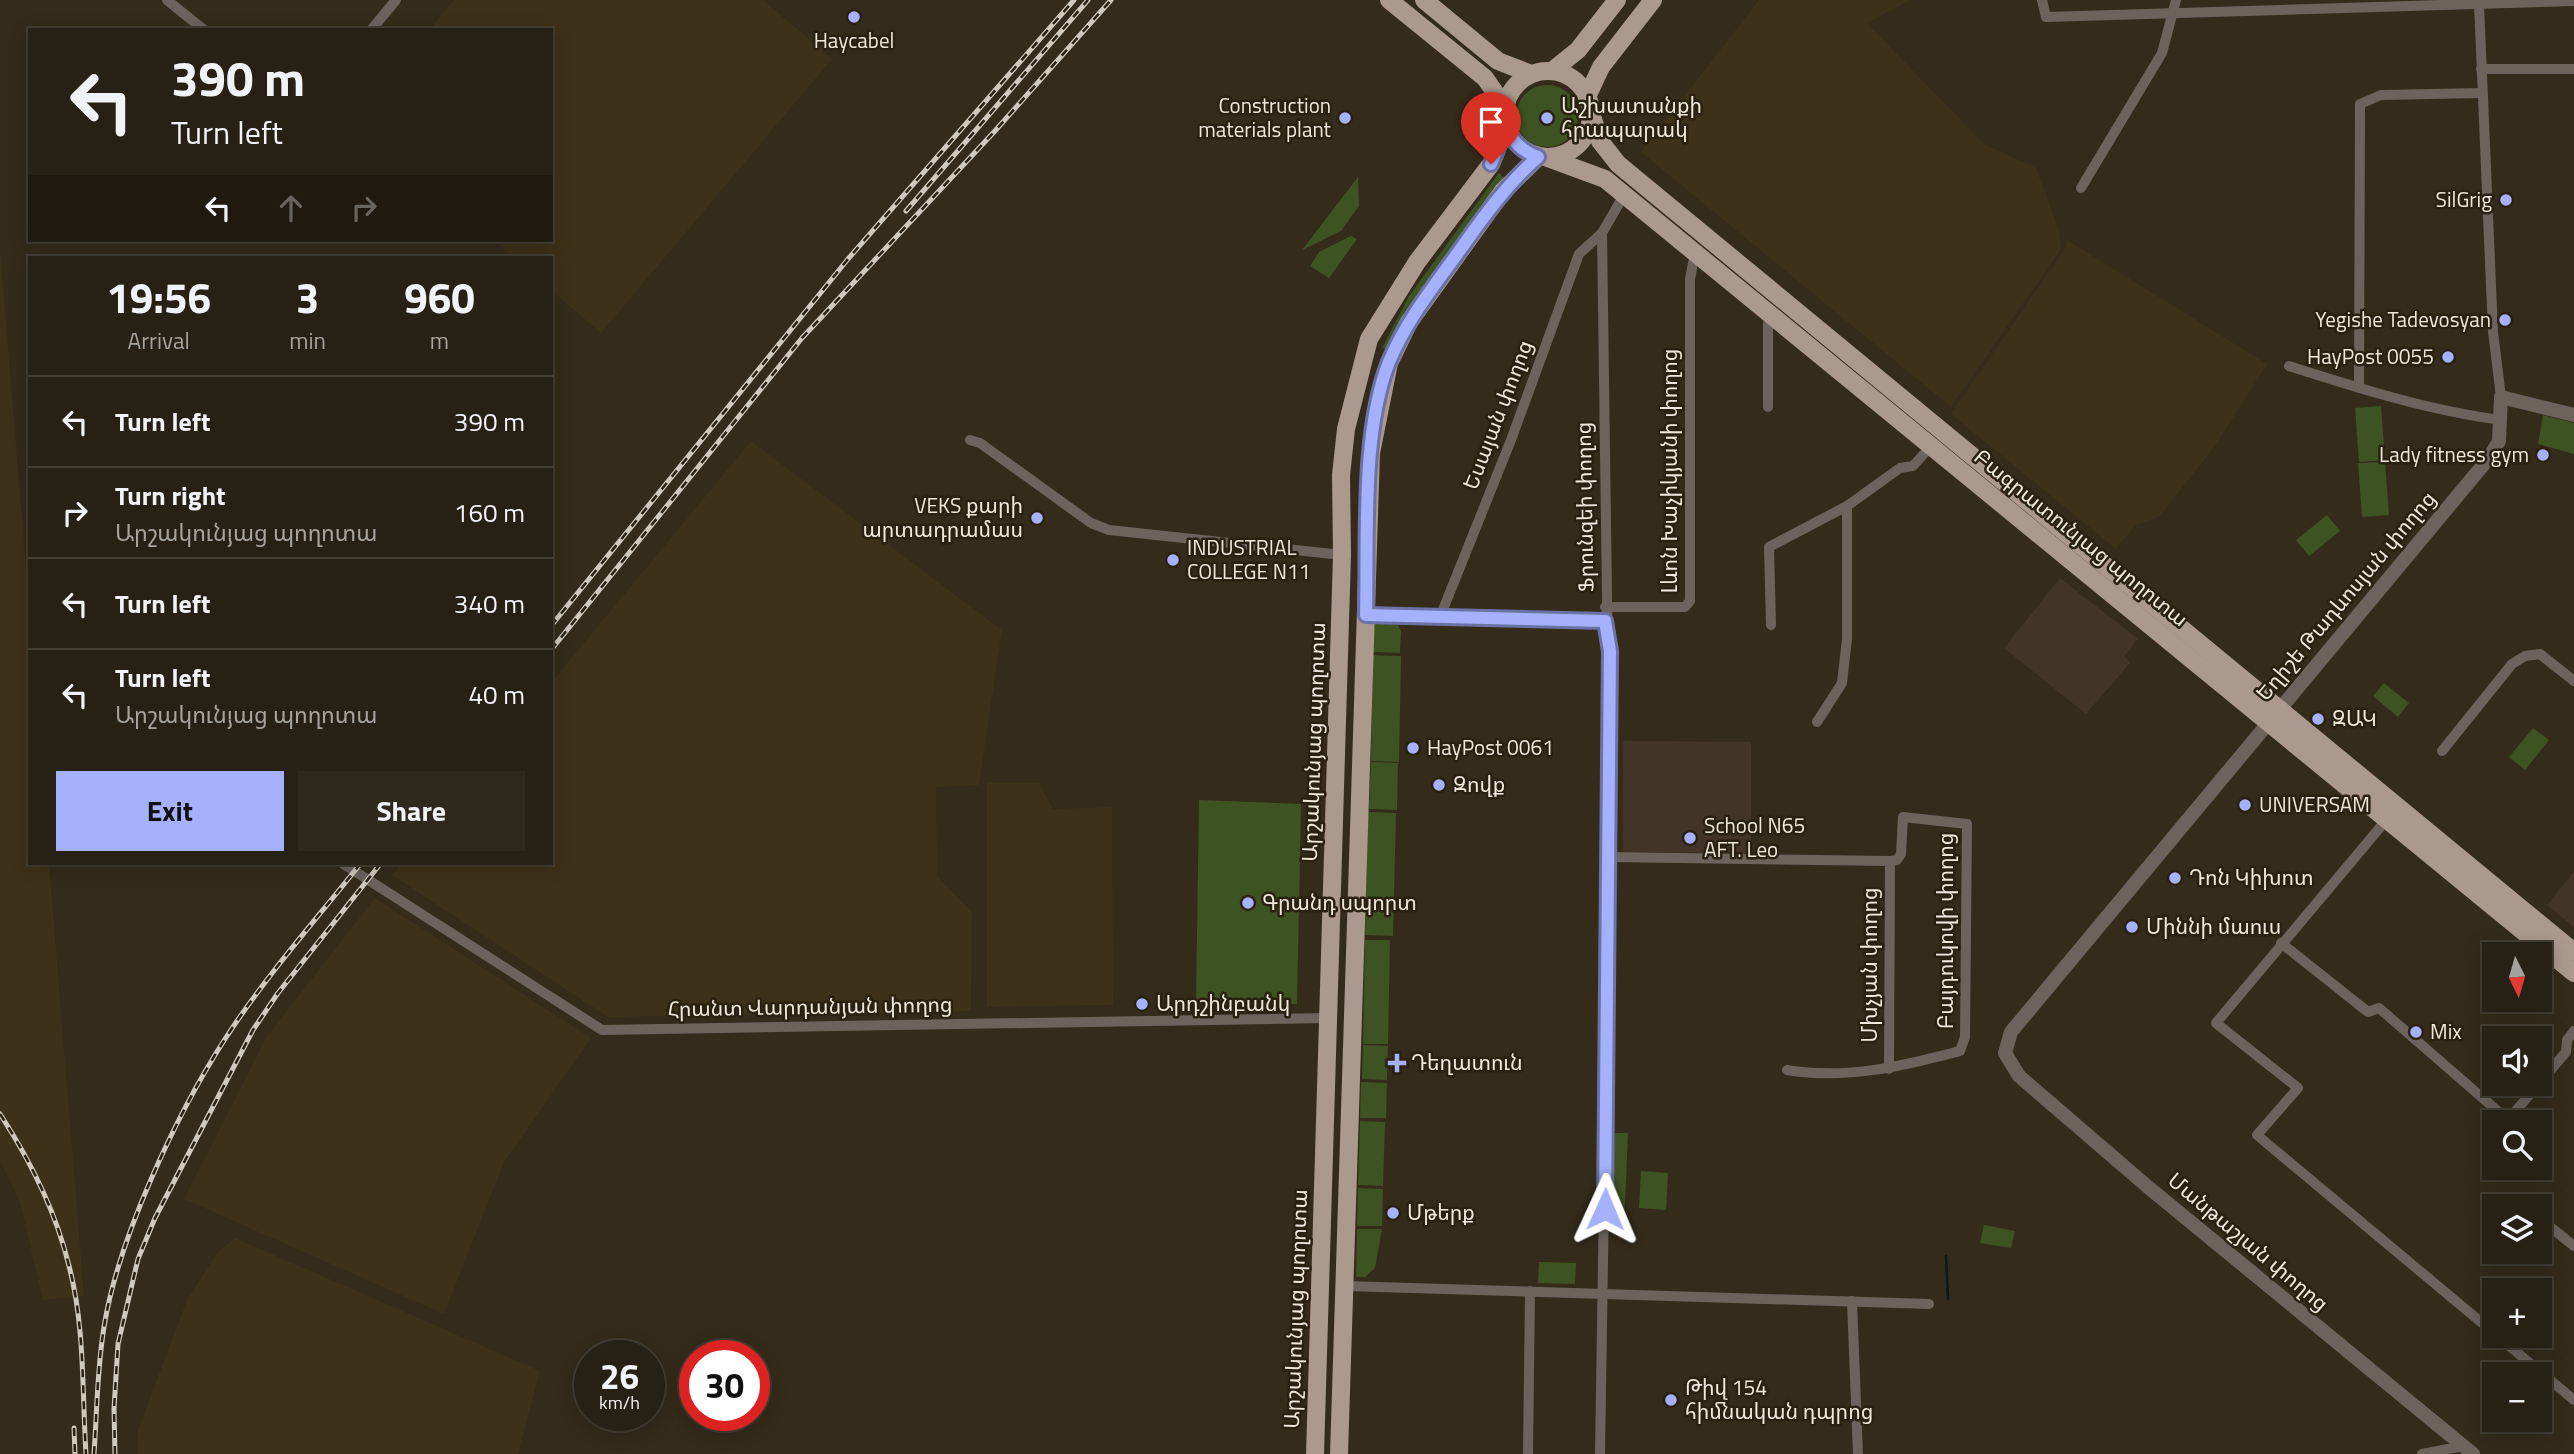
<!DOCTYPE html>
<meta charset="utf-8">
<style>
:root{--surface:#272014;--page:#2f281d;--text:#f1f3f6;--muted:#a4a3a0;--line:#433e34;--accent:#a5b1fc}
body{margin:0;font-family:"Titillium Web","Noto Sans Armenian",sans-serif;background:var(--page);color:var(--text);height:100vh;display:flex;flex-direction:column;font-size:26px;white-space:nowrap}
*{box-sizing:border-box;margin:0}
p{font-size:23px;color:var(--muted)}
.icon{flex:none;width:38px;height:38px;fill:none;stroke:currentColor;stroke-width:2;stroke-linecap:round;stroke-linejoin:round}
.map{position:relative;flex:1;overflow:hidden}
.panel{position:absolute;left:28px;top:256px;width:525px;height:609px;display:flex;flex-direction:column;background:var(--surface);border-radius:0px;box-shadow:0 4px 18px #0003,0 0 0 2px var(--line)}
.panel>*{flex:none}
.top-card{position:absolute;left:28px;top:28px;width:525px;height:214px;border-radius:0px;box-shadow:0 4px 18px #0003,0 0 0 2px var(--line);background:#272014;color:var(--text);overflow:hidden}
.needle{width:46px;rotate:175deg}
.fabs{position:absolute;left:2482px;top:942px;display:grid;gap:14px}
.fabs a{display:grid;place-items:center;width:70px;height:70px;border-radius:0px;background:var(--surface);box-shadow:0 4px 18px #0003,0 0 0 2px var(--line);font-size:35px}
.speed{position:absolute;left:574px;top:1340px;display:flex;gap:14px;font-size:35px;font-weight:700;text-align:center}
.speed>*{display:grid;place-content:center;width:91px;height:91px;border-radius:50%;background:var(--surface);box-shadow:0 4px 18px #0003,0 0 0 2px var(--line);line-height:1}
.speed small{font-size:18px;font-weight:400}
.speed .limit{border:10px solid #d22;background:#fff;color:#111}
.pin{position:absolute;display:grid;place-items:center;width:60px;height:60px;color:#fff;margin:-72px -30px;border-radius:50% 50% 50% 0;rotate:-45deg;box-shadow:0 0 7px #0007}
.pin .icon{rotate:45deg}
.me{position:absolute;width:77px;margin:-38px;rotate:1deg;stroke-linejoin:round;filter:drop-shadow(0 0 5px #0008)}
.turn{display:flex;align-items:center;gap:24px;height:147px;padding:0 28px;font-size:32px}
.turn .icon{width:91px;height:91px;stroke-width:2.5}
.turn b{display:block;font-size:49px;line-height:60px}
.lanes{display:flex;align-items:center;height:66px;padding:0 28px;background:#0003;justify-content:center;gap:35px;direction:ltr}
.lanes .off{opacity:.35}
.eta{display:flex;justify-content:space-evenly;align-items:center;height:119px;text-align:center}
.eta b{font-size:42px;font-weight:700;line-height:49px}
.primary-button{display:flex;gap:14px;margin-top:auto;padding:14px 28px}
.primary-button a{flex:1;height:80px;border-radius:0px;background:var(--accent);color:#111;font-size:28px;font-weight:700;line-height:80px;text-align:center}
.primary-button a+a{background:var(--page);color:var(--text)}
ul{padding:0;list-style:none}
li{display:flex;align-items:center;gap:21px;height:91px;padding:0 28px;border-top:2px solid var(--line)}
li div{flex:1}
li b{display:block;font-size:26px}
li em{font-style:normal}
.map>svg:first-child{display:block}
</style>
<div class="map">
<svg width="2574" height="1454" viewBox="0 0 2574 1454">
<rect width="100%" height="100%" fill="#342b1a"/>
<g fill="#3e3119">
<polygon points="454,0 763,0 832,59 601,333 551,290 551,257 513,257 493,240 551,240 551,30 429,30"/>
<polygon points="1759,0 1911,0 1867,23 1984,144 2036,168 2059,230 2061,249 1951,407 1641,152"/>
<polygon points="2067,240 2267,364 2215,446 2159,517 2136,525 2116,549 1951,414 2064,250"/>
<polygon points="0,249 30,615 30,863 49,863 84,1296 43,1300 20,1202 0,1160"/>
<polygon points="751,441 1002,630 979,785 936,787 937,876 972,912 971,1011 608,1017 392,875 402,863 551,863 551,683"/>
<polygon points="987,783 1039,783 1053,809 1112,807 1113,1005 987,1007"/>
<polygon points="375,898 591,1038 504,1162 444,1314 184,1199 267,1036"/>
<polygon points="235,1238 540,1371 518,1454 137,1454 138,1430 187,1300 217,1253"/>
</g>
<g fill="#423527">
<polygon points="2060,578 2138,639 2124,656 2130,663 2086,714 2004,648"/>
<polygon points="1623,741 1751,742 1751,853 1623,852"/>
<polygon points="2574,872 2574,927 2547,905"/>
</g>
<g fill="#3e5322">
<circle cx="1547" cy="116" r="31"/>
<polygon points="1499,173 1504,178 1415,300 1388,350 1382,348 1409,296"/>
<polygon points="1358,177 1359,206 1341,231 1302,250"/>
<polygon points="1351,236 1357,239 1329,278 1310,266 1319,252"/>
<polygon points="2381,406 2385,460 2359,462 2355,408"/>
<polygon points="2543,415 2574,423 2574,454 2538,444"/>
<polygon points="2385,462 2389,515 2362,517 2358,463"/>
<polygon points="2327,515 2340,531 2309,556 2296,540"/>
<polygon points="1374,623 1397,623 1401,631 1400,653 1373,652"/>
<polygon points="1373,655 1401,656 1399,762 1371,761"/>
<polygon points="2384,683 2409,703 2398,717 2373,696"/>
<polygon points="2533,728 2549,740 2525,770 2509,757"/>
<polygon points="1371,762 1398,763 1397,810 1369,809"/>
<polygon points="1199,800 1301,804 1297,1004 1196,1002"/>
<polygon points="1368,812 1396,813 1393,936 1365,935"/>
<polygon points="1365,940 1390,940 1388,1044 1363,1044"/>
<polygon points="1363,1045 1388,1046 1387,1080 1362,1079"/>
<polygon points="1361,1082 1387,1083 1386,1118 1360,1118"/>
<polygon points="1360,1121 1385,1122 1383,1186 1358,1185"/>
<polygon points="1614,1133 1628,1133 1624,1227 1611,1226"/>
<polygon points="1641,1171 1668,1173 1666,1210 1639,1208"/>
<polygon points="1358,1188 1383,1189 1382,1226 1357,1226"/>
<polygon points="1984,1225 2015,1231 2011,1248 1980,1243"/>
<polygon points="1357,1229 1382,1229 1375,1268 1365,1277 1356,1277"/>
<polygon points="1539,1262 1576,1263 1575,1284 1538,1283"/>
</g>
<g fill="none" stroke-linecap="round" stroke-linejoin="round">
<polyline stroke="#0a191c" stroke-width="2.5" points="1946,1256 1948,1299"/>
<g stroke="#6c635d" stroke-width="10">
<polyline points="167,0 204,30"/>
<polyline points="2042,0 2046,17 2574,1"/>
<polyline points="2479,4 2493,332 2501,397"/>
<polyline points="371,30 396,0"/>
<polyline points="2481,69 2574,69"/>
<polyline points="2081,188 2162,53 2176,0"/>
<path d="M 2289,366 C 2358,388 2430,411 2502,420"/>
<polyline points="2359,388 2360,104 2381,95 2482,93"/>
<polyline points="1768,407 1768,323 1775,317"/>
<polyline points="970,440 980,443 1091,523 1109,530 1342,555"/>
<polyline points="1605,607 1685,607 1690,601 1690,279 1693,263 1698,255"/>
<polyline points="1365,615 1605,621"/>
<polyline points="1440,617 1511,440 1579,254 1602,233"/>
<polyline points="1771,625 1769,547 1847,506"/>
<polyline points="1817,722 1842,683 1847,639 1847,506 1900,468 1913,466 1932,445"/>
<polyline points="2442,751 2512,664 2525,656 2540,654 2574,681"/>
<polyline points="2388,818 2216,1023 2298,1088 2257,1135 2494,1333"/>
<path d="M 1610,857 L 1890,861 L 1897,860 L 1901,854 L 1903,817 L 1967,824 L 1965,1037 L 1960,1051 C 1902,1066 1848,1080 1787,1070"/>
<polyline points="342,863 602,1030 1328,1018"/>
<polyline points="2281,943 2368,1012 2379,1008 2508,1120 2566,1052 2567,1040 2574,1031"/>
<polyline points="1889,1069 1890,861"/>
<polyline points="2539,1218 2574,1246"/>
<polyline points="1345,1286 1929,1304"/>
<polyline points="1852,1301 1858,1454"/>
<polyline points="2496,1335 2574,1400"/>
<polyline points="1528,1454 1530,1291"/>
<polyline points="1600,1454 1610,814 1602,233 1624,195"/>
<polyline points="2422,1454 2464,1446"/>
</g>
<polyline stroke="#6c635d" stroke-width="14" points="2473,1454 2148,1187 2019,1076 2005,1053 2011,1032 2489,458 2499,441 2501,397 2574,415"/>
<g stroke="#ab998e" stroke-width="18">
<polyline points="1389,0 1485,78 1505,107"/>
<polyline points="1424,0 1498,61 1531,74"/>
<circle cx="1548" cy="114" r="43"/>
<polyline points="1552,71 1578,50 1617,0"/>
<polyline points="1587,97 1601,67 1653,0"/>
<polyline points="1591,113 1600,141 1618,164 2574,952"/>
<polyline points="1548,158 1605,179 2574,973"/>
<polyline points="1315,1454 1342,555 1341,475 1346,429 1369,339 1417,262 1491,164 1502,137 1504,118"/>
<polyline points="1339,1454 1371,453 1389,363 1409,322 1503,191 1538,157"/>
</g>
<g stroke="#d0cabe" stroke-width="5">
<g id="rail">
<polyline points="906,211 1088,0"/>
<polyline points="551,626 848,259 1074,0"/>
<polyline points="551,650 802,338 994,132 1111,0"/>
<path d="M 0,1114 C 30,1160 56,1212 69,1266 C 85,1326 82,1392 86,1454"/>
<polyline points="74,1428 75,1454"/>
<path d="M 94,1454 C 97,1412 97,1369 104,1327 C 118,1239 176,1115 225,1039 C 265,977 315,921 361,863"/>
<polyline points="115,1454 114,1409 118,1344 138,1259 155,1218 253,1030 278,993 381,863"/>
</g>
</g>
<use href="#rail" stroke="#2a2110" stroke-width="2.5" stroke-dasharray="8" stroke-linecap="butt"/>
</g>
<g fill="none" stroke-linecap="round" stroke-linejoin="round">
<g stroke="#6b73a4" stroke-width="18">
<path id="route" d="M 1491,164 L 1502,137 L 1504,118 C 1509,138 1519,150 1538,157 C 1507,184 1484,216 1460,250 C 1434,286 1406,321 1389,362 C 1361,433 1368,539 1366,615 L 1605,621 L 1610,651 L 1605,1209"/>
</g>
<use href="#route" stroke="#a5b1fc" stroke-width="12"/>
</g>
<g fill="#a5b1fc" stroke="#2a2110" stroke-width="2.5">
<circle cx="854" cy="17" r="7"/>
<circle cx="1345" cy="118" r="7"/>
<circle cx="1547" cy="118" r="7"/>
<circle cx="2506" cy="200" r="7"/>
<circle cx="2505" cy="320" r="7"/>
<circle cx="2448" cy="357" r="7"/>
<circle cx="2543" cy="455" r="7"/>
<circle cx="1037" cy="518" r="7"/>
<circle cx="1173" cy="560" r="7"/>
<circle cx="2318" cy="719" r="7"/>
<circle cx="1413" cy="748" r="7"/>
<circle cx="1439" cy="785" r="7"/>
<circle cx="2245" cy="805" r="7"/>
<circle cx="1690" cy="838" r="7"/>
<circle cx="2175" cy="878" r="7"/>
<circle cx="1248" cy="903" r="7"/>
<circle cx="2132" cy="927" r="7"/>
<circle cx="1142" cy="1004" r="7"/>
<circle cx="2416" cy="1032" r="7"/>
<path d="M1393.5 1052.5h7v7h7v7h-7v7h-7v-7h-7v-7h7z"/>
<circle cx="1393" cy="1213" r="7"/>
<circle cx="1671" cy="1400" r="7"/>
</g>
<g text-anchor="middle" stroke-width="5" stroke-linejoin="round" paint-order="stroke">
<g font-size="21" fill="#ede7dc" stroke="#2a2110" text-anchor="start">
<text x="854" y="48" text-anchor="middle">Haycabel</text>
<text x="1331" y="113" text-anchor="end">Construction<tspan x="1331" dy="24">materials plant</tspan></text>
<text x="1561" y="113">Աշխատանքի<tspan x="1561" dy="24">հրապարակ</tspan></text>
<text x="2492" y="207" text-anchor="end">SilGrig</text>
<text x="2491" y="327" text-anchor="end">Yegishe Tadevosyan</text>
<text x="2434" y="364" text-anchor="end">HayPost 0055</text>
<text x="2529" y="462" text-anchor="end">Lady fitness gym</text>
<text x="1023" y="513" text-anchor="end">VEKS քարի<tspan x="1023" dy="24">արտադրամաս</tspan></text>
<text x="1187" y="555">INDUSTRIAL<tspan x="1187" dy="24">COLLEGE N11</tspan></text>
<text x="2332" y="726">ԶԱԿ</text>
<text x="1427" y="755">HayPost 0061</text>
<text x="1453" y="792">Զովք</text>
<text x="2259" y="812">UNIVERSAM</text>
<text x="1704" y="833">School N65<tspan x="1704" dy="24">AFT. Leo</tspan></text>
<text x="2189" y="885">Դոն Կիխոտ</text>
<text x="1262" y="910">Գրանդ սպորտ</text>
<text x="2146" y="934">Միննի մաուս</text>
<text x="1156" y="1011">Արդշինբանկ</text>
<text x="2430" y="1039">Mix</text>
<text x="1411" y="1070">Դեղատուն</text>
<text x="1407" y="1220">Մթերք</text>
<text x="1685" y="1395">Թիվ 154<tspan x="1685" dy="24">հիմնական դպրոց</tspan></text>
</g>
<g font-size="21" fill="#ede7dc" stroke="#2a2110">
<text transform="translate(1498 415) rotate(-69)" y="7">Եսայան փողոց</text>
<text transform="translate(1670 471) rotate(-90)" y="7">Լևոն Խաչիկյանի փողոց</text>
<text transform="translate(1585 507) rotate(-91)" y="7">Ֆրունզեի փողոց</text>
<text transform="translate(2081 538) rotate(39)" y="7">Բագրատունյաց պողոտա</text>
<text transform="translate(2346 596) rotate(-50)" y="7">Եղիշե Թադևոսյան փողոց</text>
<text transform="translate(1314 742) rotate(-88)" y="7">Արշակունյաց պողոտա</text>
<text transform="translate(1946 931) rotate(-90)" y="7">Բայդուկովի փողոց</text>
<text transform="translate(1870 965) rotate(-90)" y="7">Մխչյան փողոց</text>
<text transform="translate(810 1007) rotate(-1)" y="7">Հրանտ Վարդանյան փողոց</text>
<text transform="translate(2248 1242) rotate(40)" y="7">Մանթաշյան փողոց</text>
<text transform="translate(1296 1309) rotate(-88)" y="7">Արշակունյաց պողոտա</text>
</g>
</g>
</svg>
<div class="fabs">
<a><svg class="needle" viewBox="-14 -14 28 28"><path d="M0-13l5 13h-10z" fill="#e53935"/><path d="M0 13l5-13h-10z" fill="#a4a3a0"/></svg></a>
<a><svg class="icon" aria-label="sound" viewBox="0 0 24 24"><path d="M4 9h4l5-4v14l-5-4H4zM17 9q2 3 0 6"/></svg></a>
<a><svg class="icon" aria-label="search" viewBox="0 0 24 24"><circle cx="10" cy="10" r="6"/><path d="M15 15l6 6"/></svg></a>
<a><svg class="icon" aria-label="layers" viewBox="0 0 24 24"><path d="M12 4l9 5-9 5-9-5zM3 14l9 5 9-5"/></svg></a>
<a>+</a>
<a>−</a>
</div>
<div class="speed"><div>26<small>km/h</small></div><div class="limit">30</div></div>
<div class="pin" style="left:1491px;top:164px;background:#d93025"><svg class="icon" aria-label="arrive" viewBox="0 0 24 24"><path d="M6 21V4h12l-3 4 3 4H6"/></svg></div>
<svg class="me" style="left:1605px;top:1209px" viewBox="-20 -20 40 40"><path d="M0-17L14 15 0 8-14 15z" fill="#a5b1fc" stroke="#fff" stroke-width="4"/></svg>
<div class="top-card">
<div class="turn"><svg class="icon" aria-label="left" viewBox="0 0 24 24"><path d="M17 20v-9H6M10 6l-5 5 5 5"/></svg><div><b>390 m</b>Turn left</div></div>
<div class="lanes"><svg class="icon" aria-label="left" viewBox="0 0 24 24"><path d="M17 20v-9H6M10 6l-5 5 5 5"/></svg><svg class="icon off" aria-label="ahead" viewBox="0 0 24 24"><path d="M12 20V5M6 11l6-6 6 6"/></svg><svg class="icon off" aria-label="right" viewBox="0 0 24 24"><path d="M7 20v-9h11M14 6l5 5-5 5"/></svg></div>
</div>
<section class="panel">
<div class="eta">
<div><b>19:56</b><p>Arrival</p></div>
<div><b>3</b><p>min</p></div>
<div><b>960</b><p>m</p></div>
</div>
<ul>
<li><svg class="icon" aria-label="left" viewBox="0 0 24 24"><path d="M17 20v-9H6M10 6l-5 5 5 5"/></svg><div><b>Turn left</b></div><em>390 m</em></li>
<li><svg class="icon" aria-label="right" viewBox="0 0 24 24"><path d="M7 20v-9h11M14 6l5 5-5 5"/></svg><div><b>Turn right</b><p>Արշակունյաց պողոտա</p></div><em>160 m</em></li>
<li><svg class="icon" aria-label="left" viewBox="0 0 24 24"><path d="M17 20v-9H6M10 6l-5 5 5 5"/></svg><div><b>Turn left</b></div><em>340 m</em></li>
<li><svg class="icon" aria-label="left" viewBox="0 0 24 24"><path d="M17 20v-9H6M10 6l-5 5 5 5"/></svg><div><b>Turn left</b><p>Արշակունյաց պողոտա</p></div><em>40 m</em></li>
</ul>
<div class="primary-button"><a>Exit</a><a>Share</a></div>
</section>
</div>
